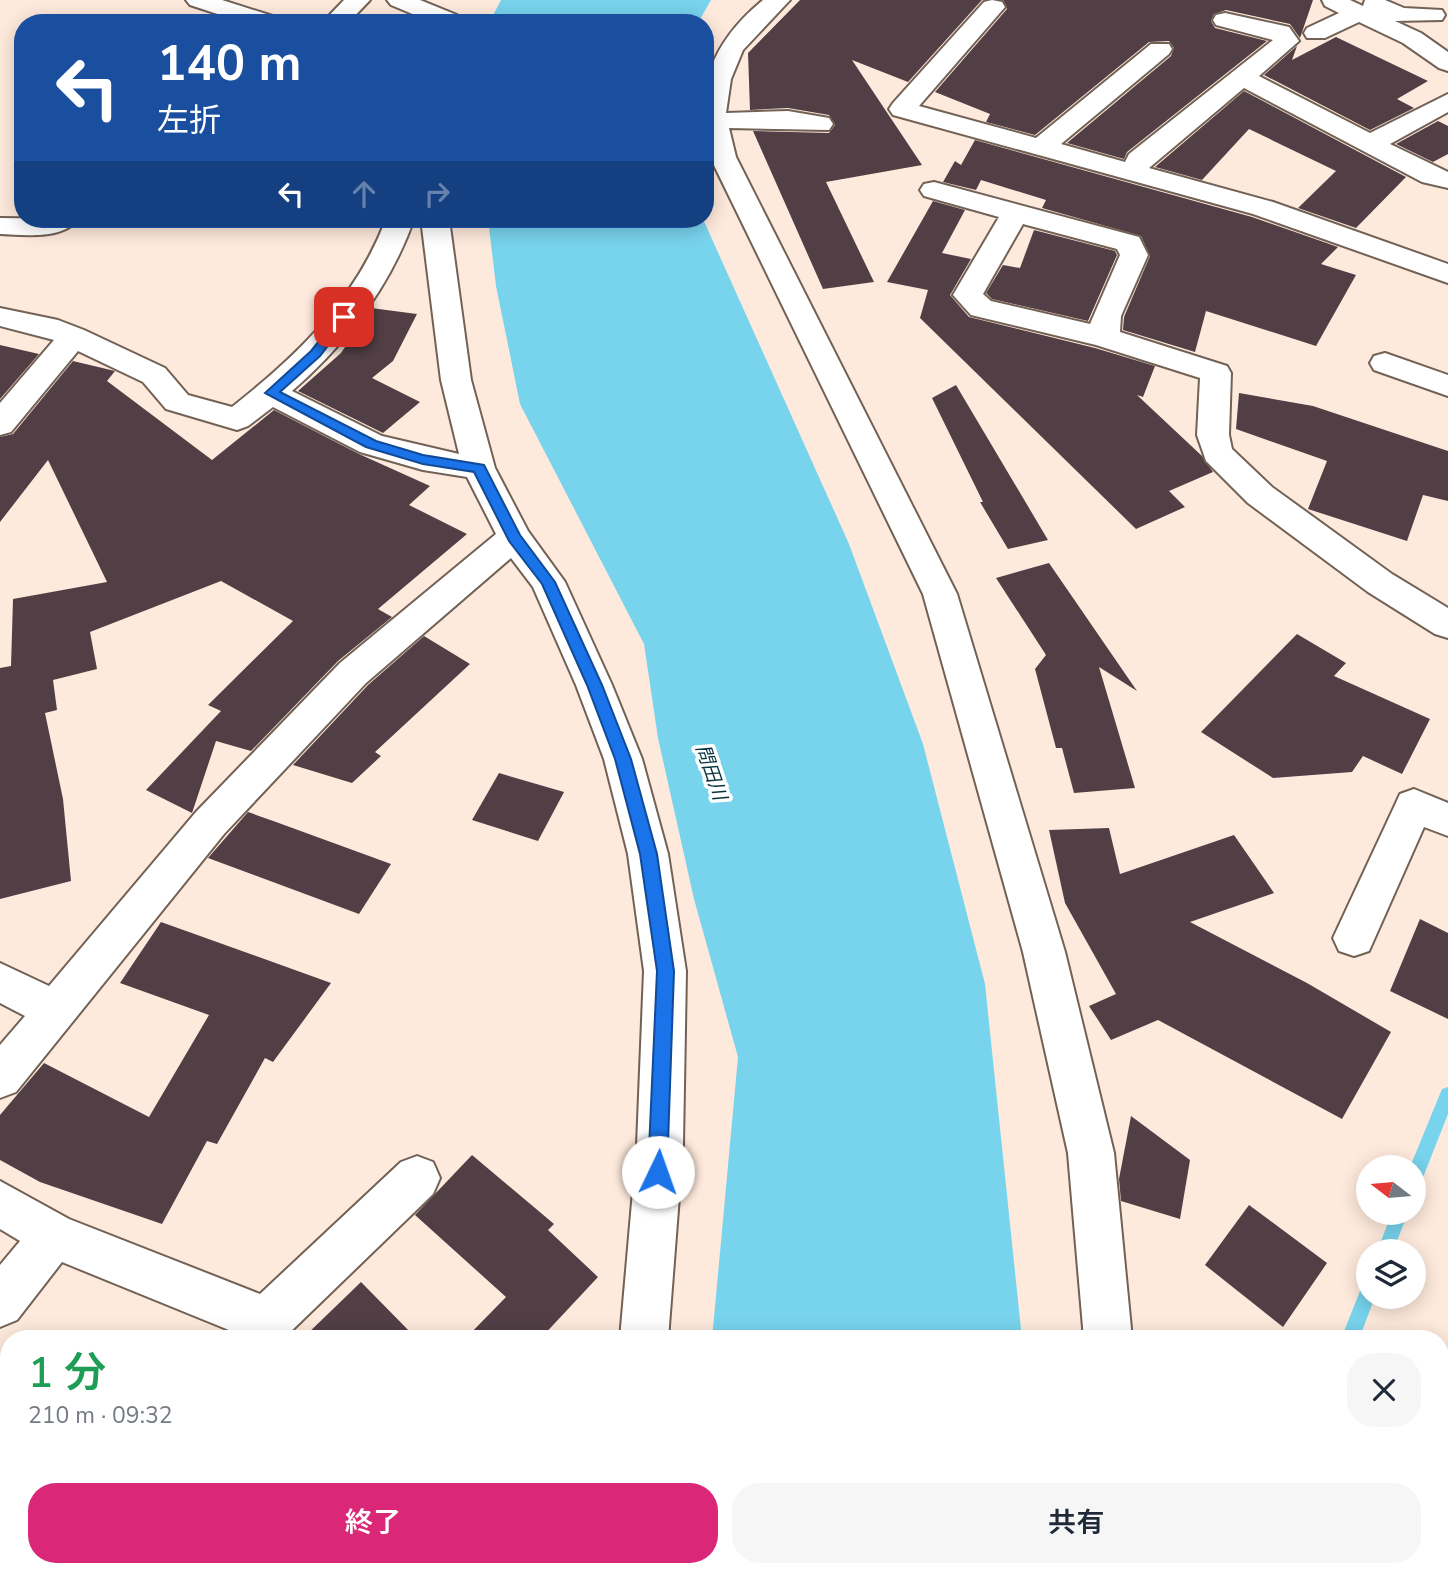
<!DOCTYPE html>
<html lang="ja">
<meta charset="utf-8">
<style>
:root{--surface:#fff;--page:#f6f6f7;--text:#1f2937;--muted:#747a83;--accent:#db2777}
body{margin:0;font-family:"Nunito Sans","Noto Sans JP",sans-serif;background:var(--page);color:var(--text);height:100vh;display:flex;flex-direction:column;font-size:26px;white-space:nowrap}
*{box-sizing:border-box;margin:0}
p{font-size:23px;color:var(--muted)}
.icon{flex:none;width:38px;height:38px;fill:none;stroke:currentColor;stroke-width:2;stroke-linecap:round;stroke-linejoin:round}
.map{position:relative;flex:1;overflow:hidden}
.drawer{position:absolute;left:0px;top:1330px;width:1449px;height:247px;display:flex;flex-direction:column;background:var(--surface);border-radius:28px 28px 0 0;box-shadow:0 4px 18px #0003}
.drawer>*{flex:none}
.top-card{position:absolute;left:14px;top:14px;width:700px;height:214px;border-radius:28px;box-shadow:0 4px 18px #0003;background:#1a4fa0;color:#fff;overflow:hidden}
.needle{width:46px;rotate:286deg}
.buttons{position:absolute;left:1356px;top:1155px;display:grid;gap:14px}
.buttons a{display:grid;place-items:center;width:70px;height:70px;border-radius:50%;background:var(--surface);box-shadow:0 4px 18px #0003;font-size:35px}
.pin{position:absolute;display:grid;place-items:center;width:60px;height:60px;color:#fff;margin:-30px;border-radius:14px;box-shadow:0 4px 10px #0006}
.me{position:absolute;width:77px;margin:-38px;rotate:3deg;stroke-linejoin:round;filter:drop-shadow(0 0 5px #0008)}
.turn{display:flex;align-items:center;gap:24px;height:147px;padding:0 28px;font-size:32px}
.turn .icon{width:91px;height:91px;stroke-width:2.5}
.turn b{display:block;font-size:49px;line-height:60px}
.lanes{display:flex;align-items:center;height:66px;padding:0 28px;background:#0003;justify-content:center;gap:35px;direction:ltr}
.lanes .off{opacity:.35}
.round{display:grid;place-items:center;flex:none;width:74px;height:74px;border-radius:28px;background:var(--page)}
.summary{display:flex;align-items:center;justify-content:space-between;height:119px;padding:0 28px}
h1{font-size:42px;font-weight:600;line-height:52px;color:#1e9e55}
.primary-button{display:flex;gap:14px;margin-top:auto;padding:14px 28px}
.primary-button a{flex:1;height:80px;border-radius:28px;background:var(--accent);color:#fff;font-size:28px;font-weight:600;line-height:80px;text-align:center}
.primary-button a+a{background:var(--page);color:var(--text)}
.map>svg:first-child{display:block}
</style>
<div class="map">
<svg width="1448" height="1576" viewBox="0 0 1448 1576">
<rect width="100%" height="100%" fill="#feeadc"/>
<g fill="#78d3ed">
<polygon points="501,0 711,0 698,23 489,23"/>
<polygon points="488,219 703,219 849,544 923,744 985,984 1022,1339 712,1339 738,1057 694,899 658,738 644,644 520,404 496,286"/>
<polygon points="686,1568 1021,1568 1021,1576 684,1576"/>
</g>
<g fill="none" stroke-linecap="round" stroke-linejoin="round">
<g fill="#78d3ed" fill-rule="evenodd">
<polygon points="1448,1087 1448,1114 1420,1185 1414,1187 1414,1167 1410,1167 1442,1089"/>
<polygon points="1392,1213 1408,1213 1393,1251 1377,1251"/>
<polygon points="1368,1283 1368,1297 1375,1297 1359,1339 1341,1339 1362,1286"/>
<polygon points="1273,1568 1293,1568 1291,1576 1271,1576"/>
</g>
</g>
<g fill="#523f46">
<polygon points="800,0 982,0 908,82 852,60 922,165 826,182 874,282 823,289 753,131 829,133 835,125 829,115 788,108 750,110 748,53"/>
<polygon points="1003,0 1313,0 1300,38 1290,24 1226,10 1214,14 1211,21 1215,28 1267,41 1127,152 1124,159 1067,143 1171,56 1174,48 1169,41 1149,42 1035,135 986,122 990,114 935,92 1007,9"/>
<polygon points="1336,37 1428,81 1397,99 1414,108 1370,130 1264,75 1297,46 1292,60"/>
<polygon points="1244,91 1406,177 1356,228 1298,208 1336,171 1249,129 1202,180 1155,167"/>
<polygon points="1438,121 1448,126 1448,154 1433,162 1396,144"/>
<polygon points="975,140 1252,217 1338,247 1321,264 1356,275 1316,346 1206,311 1195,352 1123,330 1124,317 1150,256 1141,236 1042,208 1046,200 981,180 976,190 943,182 955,161 961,165"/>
<polygon points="933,201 965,210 942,253 971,259 950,295 969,317 1095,348 1155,366 1143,397 1137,395 1202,456 1213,472 1169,491 1185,507 1136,529 920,318 928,290 887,282"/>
<polygon points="1034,230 1115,251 1117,255 1088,321 992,299 986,293 1003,265 1020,268"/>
<polygon points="371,308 417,314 393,361 372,378 420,402 383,433 298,391 341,353"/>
<polygon points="0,345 39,354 0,399"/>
<polygon points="73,361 115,371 107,381 212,460 274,410 359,454 430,486 409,505 467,534 378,609 392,617 338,661 251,751 216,741 192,813 146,790 221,711 208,705 293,621 221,581 90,632 97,669 53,680 57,710 45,713 63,799 71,881 0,899 0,668 11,666 13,599 107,582 48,460 0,522 0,437 13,434"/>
<polygon points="956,385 1048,540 1008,549 980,502 983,502 932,398"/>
<polygon points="1239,393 1313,406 1448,451 1448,501 1423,495 1407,541 1308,509 1327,461 1236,429"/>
<polygon points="1049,563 1137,691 1099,667 1135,788 1074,793 1062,748 1056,748 1035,669 1046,655 996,578"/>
<polygon points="1297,634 1346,663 1334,676 1430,719 1402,774 1363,756 1352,772 1273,778 1201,732"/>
<polygon points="424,636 470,664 375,752 381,756 352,783 293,765 368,685"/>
<polygon points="499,773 564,792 538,841 472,820"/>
<polygon points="248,812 276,822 391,864 359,914 208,858"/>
<polygon points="1109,828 1120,874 1234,835 1274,893 1190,922 1307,983 1391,1032 1342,1119 1158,1020 1111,1040 1089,1006 1116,994 1065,903 1049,830"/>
<polygon points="1420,919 1448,933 1448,1019 1390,991"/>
<polygon points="161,922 331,983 273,1062 265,1058 217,1144 207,1141 162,1224 40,1182 0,1160 0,1115 44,1063 149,1117 209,1015 120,983"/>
<polygon points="1131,1116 1190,1160 1180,1219 1121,1201 1119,1179"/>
<polygon points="472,1155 554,1224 548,1230 598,1277 540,1339 465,1339 506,1297 415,1215"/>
<polygon points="1249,1205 1327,1263 1283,1327 1205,1265"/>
<polygon points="361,1282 417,1339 302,1339"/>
</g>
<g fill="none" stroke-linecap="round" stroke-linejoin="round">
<g stroke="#726155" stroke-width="4">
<g id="minor">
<polygon points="186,0 222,0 279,18 282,23 245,23 190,5"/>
<polygon points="344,0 370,0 348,23 322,23"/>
<polygon points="387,0 420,0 457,15 460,20 458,23 434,23 391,5"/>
<path d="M 763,0 L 790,0 L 743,50 L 731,79 L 726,113 L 788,111 L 829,118 L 833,124 L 829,130 L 729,128 L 736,157 L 957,594 L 1065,952 L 1114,1153 L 1132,1339 L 1084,1339 L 1068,1153 L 1023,952 L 923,594 L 710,157 C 693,90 711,43 763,0 Z"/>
<polygon points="992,0 1002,2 1005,7 919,106 1036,138 1151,44 1169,44 1172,49 1169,54 1061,144 1125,162 1129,154 1273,40 1216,25 1213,20 1216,15 1225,13 1289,27 1299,41 1259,76 1370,133 1448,94 1448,112 1390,144 1448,172 1448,188 1422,182 1244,88 1149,168 1273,202 1448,264 1448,283 1253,214 893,115 889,109 893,103 984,2"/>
<polygon points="1350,0 1363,6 1365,0 1385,0 1404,8 1442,10 1445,15 1442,20 1395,21 1421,33 1448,52 1448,71 1439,68 1403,43 1359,22 1325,38 1307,38 1304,33 1307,28 1339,13 1325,6 1322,0"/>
<path d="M 934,182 L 1139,237 L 1148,255 L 1121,316 L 1120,332 L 1227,366 L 1231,373 L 1229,435 L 1232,449 L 1272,487 L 1392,574 L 1448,608 L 1448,638 L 1435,634 L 1368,592 L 1248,503 L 1206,461 L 1197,435 L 1200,378 L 1096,345 L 971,315 L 953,295 L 999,217 L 924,196 L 920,190 L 924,184 ZM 1023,224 L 1117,249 L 1120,255 L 1090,324 L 991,301 L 983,294 Z"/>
<path d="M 0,218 L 78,219 C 63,240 23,235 0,234 Z"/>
<path d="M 386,219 L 414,219 C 390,287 346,344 292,391 L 382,436 L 459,454 L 441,380 L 421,219 L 449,219 L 471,380 L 495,468 L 528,531 L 565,582 L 612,685 L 642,759 L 668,854 L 686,971 L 683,1145 L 668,1339 L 620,1339 L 637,1145 L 644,971 L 628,854 L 604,759 L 576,685 L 533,587 L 511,558 L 366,683 L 224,834 L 16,1092 L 0,1098 L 0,1045 L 25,1016 L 0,1003 L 0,963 L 49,986 L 196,812 L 340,663 L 496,534 L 467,477 L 423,470 L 360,452 L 273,407 L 248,426 L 237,430 L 166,409 L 143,382 L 78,351 L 11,432 L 0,435 L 0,403 L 54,340 L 0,326 L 0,308 L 58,320 L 84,330 L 165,368 L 188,395 L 232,407 C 298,355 356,299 386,219 Z"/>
<polygon points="1385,353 1448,375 1448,396 1374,370 1370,363 1374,356"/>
<polygon points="1414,789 1448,803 1448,836 1424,827 1369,951 1354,956 1339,951 1333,938 1395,805 1400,794"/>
<polygon points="417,1156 433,1162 440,1178 433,1194 283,1339 251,1339 62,1262 17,1320 0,1327 0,1265 20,1241 0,1229 0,1181 69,1219 260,1294 401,1162"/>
<polygon points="581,1568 633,1568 632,1576 578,1576"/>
<polygon points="1089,1568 1141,1568 1142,1576 1088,1576"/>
</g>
</g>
<g stroke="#d9d7d6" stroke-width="4">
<g id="major">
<polygon points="1448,1450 1448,1534 1440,1537 1440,1454"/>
<polygon points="1440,1547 1448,1555 1448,1576 1399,1576 1401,1568 1440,1568"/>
</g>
</g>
<use href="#minor" fill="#fff" fill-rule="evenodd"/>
<use href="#major" fill="#fdb2c1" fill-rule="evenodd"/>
</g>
<polygon fill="#1a73e8" stroke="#114b97" stroke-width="2" points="340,315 350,317 320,356 280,392 376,441 423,455 484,465 520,535 555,582 602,685 631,759 657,854 674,971 667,1172 664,1179 658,1181 651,1179 648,1172 657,971 640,854 615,759 587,685 542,584 509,541 474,472 423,464 366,447 265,393 311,351"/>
<g text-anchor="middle" stroke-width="7" stroke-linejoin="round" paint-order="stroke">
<g font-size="19" font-style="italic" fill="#08343f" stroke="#fff">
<text transform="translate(712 772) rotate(71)" y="7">問田川</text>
</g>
</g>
</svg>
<div class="buttons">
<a><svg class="needle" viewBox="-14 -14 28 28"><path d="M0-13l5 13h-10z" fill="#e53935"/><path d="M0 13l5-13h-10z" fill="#747a83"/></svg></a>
<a><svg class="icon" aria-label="layers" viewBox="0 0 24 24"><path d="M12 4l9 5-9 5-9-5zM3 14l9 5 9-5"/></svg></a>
</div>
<div class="pin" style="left:344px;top:317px;background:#d93025"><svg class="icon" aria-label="arrive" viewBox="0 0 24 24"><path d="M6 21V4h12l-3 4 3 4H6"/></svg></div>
<svg class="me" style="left:658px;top:1172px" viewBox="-20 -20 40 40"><circle r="19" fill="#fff"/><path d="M0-13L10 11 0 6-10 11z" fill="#1a73e8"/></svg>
<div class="top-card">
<div class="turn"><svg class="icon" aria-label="left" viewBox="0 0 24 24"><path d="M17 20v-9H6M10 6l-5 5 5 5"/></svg><div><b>140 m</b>左折</div></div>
<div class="lanes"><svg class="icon" aria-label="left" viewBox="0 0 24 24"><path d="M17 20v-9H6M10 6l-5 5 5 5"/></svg><svg class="icon off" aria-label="ahead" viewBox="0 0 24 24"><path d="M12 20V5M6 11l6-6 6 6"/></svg><svg class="icon off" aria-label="right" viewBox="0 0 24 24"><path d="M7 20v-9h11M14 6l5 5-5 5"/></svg></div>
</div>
<section class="drawer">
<div class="summary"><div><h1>1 分</h1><p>210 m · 09:32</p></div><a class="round"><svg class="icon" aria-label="close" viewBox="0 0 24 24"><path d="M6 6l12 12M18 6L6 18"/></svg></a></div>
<div class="primary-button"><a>終了</a><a>共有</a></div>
</section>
</div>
